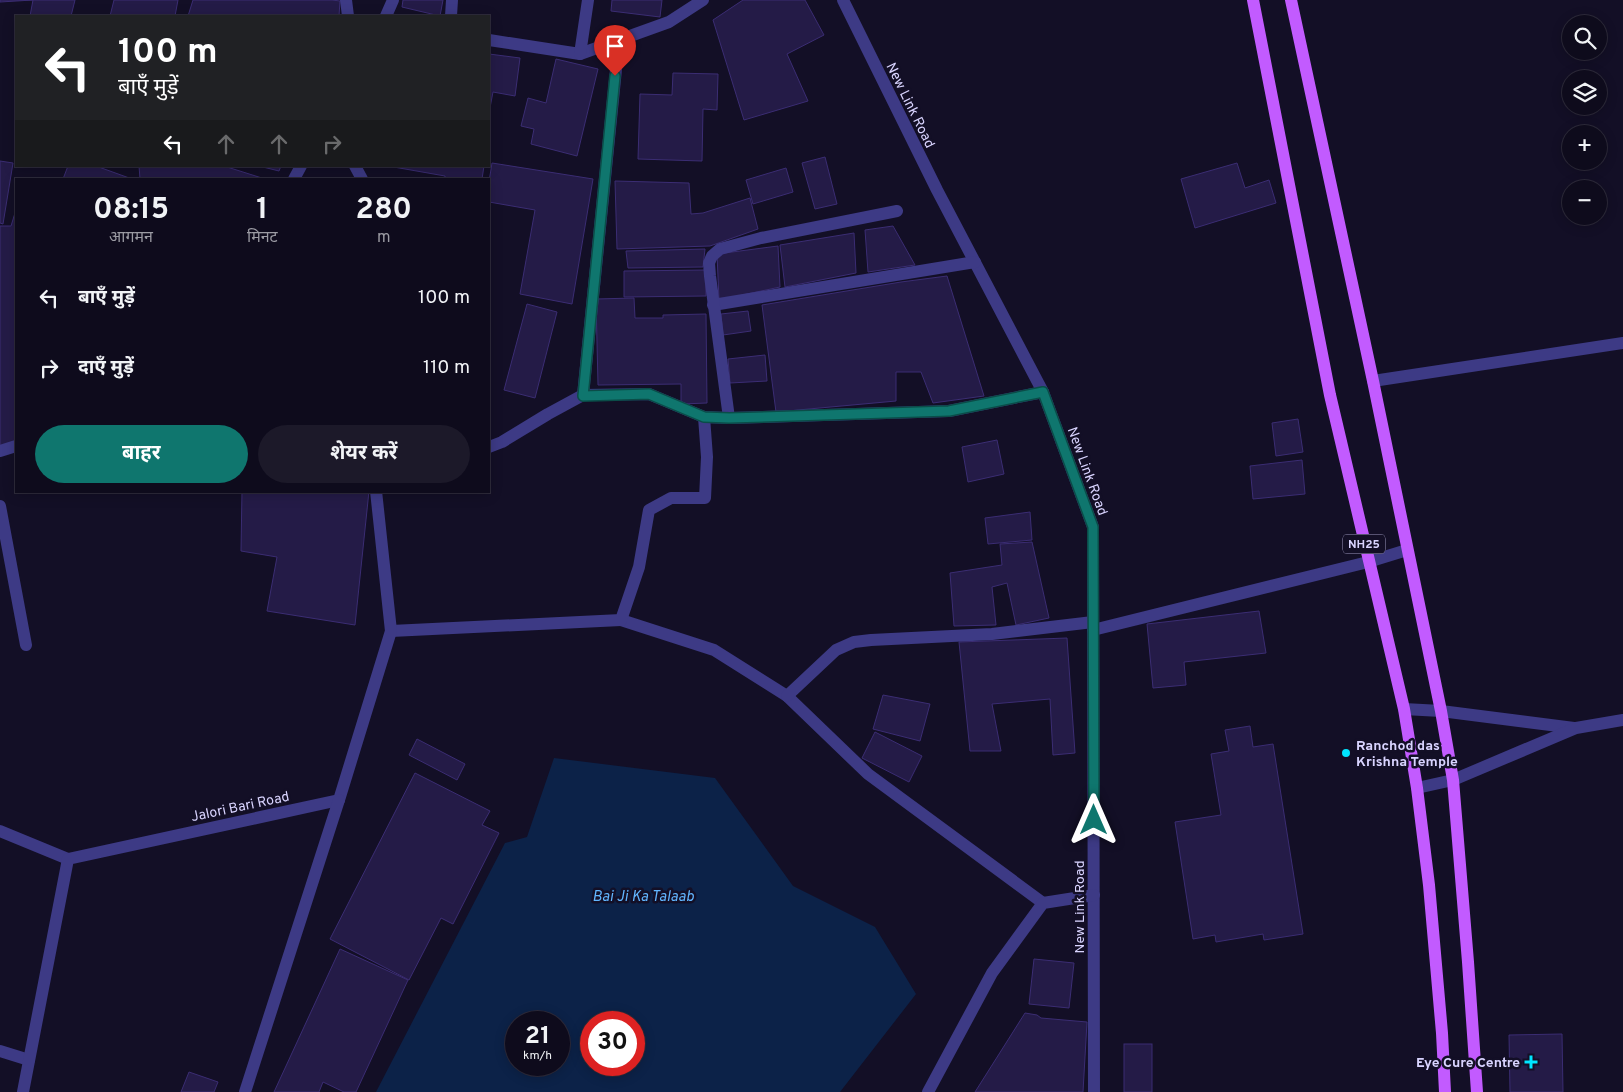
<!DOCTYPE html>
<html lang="hi">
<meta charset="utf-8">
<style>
:root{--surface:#0e0b1c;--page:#1c1929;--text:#f1f3f6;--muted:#9b9ba3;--line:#2e2b3b;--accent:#0f766e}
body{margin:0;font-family:Overpass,"Noto Sans Devanagari",sans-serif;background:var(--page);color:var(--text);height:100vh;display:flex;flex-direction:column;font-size:19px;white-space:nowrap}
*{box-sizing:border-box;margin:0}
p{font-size:16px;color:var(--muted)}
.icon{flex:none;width:28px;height:28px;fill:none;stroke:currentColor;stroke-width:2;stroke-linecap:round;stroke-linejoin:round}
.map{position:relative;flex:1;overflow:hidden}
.details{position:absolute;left:15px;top:178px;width:475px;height:315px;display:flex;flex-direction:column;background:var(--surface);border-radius:0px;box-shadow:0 2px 12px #0003,0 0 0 1px var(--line)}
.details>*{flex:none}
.banner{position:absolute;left:15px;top:15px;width:475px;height:152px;border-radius:0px;box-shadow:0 2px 12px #0003,0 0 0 1px var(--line);background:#202124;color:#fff;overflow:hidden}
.controls{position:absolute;left:1562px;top:15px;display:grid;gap:10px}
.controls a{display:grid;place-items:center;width:45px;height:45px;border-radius:50%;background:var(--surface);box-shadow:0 2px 12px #0003,0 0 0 1px var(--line);font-size:25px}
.speed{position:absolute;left:505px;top:1011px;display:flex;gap:10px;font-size:25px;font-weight:700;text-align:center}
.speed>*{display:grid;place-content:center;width:65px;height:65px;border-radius:50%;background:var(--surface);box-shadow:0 2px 12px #0003,0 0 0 1px var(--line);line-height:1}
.speed small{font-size:12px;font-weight:400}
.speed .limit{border:8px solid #d22;background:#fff;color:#111}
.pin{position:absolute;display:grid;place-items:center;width:42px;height:42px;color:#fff;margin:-51px -21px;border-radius:50% 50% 50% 0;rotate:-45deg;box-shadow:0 0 5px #0007}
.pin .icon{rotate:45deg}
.me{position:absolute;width:55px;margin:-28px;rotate:0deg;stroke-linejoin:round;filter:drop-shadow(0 0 4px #0008)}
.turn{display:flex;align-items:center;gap:18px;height:105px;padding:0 20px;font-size:22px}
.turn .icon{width:65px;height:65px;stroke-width:2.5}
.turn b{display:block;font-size:35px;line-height:42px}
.lanes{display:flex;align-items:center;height:48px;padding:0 20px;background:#0003;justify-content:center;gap:25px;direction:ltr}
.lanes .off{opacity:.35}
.eta{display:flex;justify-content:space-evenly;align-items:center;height:85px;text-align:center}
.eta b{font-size:30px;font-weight:700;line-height:35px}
.button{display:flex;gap:10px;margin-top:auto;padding:10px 20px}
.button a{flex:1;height:58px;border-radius:30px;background:var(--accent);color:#fff;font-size:20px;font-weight:700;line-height:58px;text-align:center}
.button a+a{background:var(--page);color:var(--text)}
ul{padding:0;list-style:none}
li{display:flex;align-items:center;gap:15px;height:70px;padding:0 20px}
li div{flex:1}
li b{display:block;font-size:19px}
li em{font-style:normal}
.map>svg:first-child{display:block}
</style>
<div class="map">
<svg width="1623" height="1092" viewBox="0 0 1623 1092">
<rect width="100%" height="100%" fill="#130f26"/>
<path fill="#0c2248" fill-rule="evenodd" d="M 554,758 L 715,778 L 793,886 L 875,927 L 916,994 L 840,1092 L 376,1092 L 505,843 L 527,837 ZM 559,1022 L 559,1065 L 516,1065 L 516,1022 ZM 634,1022 L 634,1065 L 591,1065 L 591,1022 Z"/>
<g fill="#241b47" stroke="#3b2d73">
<polygon points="0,0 75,0 71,16 30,16 33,0 0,2"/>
<polygon points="114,0 178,0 175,16 110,16"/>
<polygon points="193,0 332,0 340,1 339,16 188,16"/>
<polygon points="403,0 443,0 440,16 402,7"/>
<polygon points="612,0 662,0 660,17 611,11"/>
<polygon points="743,0 805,0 824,35 787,54 808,101 744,120 713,20"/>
<polygon points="489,54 520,58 515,96 493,92 489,113"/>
<polygon points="556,59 598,69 577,156 531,144 534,129 521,126 528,98 546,103"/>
<polygon points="673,73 718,74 717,110 703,109 702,161 638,159 640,94 672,95"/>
<polygon points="825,157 837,204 815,209 802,163"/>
<polygon points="0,161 13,163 3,224 0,223"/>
<polygon points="492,163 593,179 572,304 520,294 535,210 489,202 489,182"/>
<polygon points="1237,163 1245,188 1269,180 1276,203 1195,228 1181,179"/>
<polygon points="68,166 96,166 132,179 63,179"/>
<polygon points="139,166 224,166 265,179 140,179"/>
<polygon points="259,166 281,166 279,171"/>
<polygon points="388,166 484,166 482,179 445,179 445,176"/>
<polygon points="786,168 793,192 753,204 746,180"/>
<polygon points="615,181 689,183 691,214 703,213 750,198 758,229 710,246 617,249"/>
<polygon points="15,213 16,442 0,448 0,226 11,226"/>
<polygon points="893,226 915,265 868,272 865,230"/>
<polygon points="854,233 856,273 785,287 780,245"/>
<polygon points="778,246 780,287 719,300 717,254"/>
<polygon points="705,249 703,267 628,268 626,251"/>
<polygon points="706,270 706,296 624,297 624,271"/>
<polygon points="947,276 984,396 933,403 921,372 896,372 896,401 776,412 762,305 901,282"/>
<polygon points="634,298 635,318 663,318 663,315 706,314 707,403 681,404 681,384 598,385 596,299"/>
<polygon points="527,304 557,312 535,398 504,390"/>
<polygon points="748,311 751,331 723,335 721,314"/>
<polygon points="765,355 767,381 730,383 728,359"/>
<polygon points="1298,419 1303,452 1276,456 1272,423"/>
<polygon points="997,440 1004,474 968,482 962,447"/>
<polygon points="1302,460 1305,494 1253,499 1250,466"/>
<polygon points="242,491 369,491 355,625 267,611 277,557 241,551"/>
<polygon points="1030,512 1032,540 988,544 985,518"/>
<polygon points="1032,542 1049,618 1016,625 1007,583 992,587 996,625 954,626 950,573 1002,565 1000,544"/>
<polygon points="1259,611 1266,653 1184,662 1186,685 1153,688 1147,624"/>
<polygon points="1067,638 1075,753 1053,755 1050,699 992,704 1001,751 970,751 959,642"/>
<polygon points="883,695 930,704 920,741 873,729"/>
<polygon points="1250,726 1253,747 1273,744 1303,934 1264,940 1263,934 1216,942 1215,935 1193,939 1175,822 1221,815 1211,754 1229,751 1225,730"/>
<polygon points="875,732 922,756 909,782 862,758"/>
<polygon points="417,739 465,764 457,780 409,755"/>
<polygon points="415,773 490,811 482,825 499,833 453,924 441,918 409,980 330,939"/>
<polygon points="340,949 408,980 356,1092 344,1092 323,1082 319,1092 274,1092"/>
<polygon points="1034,959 1074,963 1069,1008 1029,1004"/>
<polygon points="1025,1013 1037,1015 1041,1018 1087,1022 1083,1092 975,1092"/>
<polygon points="1562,1034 1563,1092 1510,1092 1509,1035"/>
<rect x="1124" y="1044" width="28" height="48"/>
<polygon points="189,1072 218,1082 214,1092 181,1092"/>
</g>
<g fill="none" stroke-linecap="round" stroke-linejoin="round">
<g stroke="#3d3a85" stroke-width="12">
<polyline points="346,0 348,16"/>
<polyline points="843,0 937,190 1043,392 1093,527 1094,1092"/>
<polyline points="386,16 393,0"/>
<polyline points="451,16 452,0"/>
<polyline points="489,40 580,54 669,22 703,0"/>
<polyline points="580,54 588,0"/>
<polyline points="355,166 362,179"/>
<polyline points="294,179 301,166"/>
<polyline points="713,305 975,262"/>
<polyline points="1373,381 1623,343"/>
<polyline points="583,395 619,40"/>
<polyline points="729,418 710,276 709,263 712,256 720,249 761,238 897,211"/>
<polyline points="489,447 502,442 548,414 583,395 649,394 704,417 729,418 949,411 1043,392"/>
<polyline points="0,451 16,446"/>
<polyline points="0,506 26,645"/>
<polyline points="621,620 714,650 787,696 868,774 1043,903"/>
<polyline points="1093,630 1368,562 1407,550"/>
<polyline points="391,631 621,620 639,567 649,510 671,498 705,498 707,457 704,417"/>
<polyline points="787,696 836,650 854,642 871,640 992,634 1093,622"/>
<polyline points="1404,709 1441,711 1574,728"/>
<polyline points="1417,788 1453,780 1576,728 1623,720"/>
<polyline points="0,831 68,859"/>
<polyline points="0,1051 29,1060"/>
<polyline points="23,1092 68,859 339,800 391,631 376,491"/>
<polyline points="245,1092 339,800"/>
<polyline points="928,1092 992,973 1043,903 1094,895"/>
</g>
<g stroke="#c25bff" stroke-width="12">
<polyline points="1253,0 1330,395 1404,709 1417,788 1429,885 1442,1033 1445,1092"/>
<polyline points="1291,0 1373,381 1441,711 1453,780 1468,962 1477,1092"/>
</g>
</g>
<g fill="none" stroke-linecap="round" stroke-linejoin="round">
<g stroke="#0a4d48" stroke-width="12">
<polyline id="route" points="615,76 583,396 649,394 704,417 729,418 949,411 1043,392 1093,527 1094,820"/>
</g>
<use href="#route" stroke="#0f766e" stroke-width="9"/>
</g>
<g fill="#00e5ff" stroke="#130f26" stroke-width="2">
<circle cx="1346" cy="753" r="5"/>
<path d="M1528.5 1054.5h5v5h5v5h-5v5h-5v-5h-5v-5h5z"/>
</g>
<g text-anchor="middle" stroke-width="5" stroke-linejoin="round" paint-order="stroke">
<rect fill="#130f26" stroke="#9e99be" stroke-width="1" x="1343" y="534.5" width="42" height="19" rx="4"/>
<g font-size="12" font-weight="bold" fill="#d9d4ff">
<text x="1364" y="548">NH25</text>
</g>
<g font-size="14" fill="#d9d4ff" stroke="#130f26">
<text transform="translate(911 105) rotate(64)" y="5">New Link Road</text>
<text transform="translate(1088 471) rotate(70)" y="5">New Link Road</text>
<text transform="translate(240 806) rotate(-12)" y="5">Jalori Bari Road</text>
<text transform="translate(1079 907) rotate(-90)" y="5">New Link Road</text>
</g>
<g font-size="14" font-weight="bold" fill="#d9d4ff" stroke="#130f26" text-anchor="start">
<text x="1356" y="750">Ranchod das<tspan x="1356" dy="16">Krishna Temple</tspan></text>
<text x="1520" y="1067" text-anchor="end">Eye Cure Centre</text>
</g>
<g font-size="15" font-style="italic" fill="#62b6ff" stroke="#130f26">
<text x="643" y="901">Bai Ji Ka Talaab</text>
</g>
</g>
</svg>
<div class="controls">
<a><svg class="icon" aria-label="search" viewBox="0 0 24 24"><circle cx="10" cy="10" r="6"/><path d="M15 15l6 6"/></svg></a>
<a><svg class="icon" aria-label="layers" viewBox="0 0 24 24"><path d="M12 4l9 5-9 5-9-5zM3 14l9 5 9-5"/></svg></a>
<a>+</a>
<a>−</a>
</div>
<div class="speed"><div>21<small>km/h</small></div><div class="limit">30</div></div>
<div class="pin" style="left:615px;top:76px;background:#d93025"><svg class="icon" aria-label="arrive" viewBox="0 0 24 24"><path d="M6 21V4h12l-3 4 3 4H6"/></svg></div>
<svg class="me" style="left:1094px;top:820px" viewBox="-20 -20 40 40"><path d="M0-17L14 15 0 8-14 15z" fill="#0f766e" stroke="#fff" stroke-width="4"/></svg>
<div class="banner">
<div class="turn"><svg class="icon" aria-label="left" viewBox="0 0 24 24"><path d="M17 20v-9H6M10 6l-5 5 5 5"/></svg><div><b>100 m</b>बाएँ मुड़ें</div></div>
<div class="lanes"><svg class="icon" aria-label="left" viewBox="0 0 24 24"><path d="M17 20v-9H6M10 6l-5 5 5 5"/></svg><svg class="icon off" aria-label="ahead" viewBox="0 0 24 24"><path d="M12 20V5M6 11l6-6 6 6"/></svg><svg class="icon off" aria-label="ahead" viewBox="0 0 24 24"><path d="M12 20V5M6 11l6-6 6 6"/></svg><svg class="icon off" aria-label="right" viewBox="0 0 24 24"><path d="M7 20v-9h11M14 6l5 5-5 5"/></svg></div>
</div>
<section class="details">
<div class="eta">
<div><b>08:15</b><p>आगमन</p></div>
<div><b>1</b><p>मिनट</p></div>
<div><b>280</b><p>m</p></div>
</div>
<ul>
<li><svg class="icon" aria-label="left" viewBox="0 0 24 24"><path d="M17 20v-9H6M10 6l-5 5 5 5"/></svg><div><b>बाएँ मुड़ें</b></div><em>100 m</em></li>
<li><svg class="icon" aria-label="right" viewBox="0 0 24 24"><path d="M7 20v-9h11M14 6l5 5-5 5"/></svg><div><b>दाएँ मुड़ें</b></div><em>110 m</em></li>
</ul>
<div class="button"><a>बाहर</a><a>शेयर करें</a></div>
</section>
</div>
